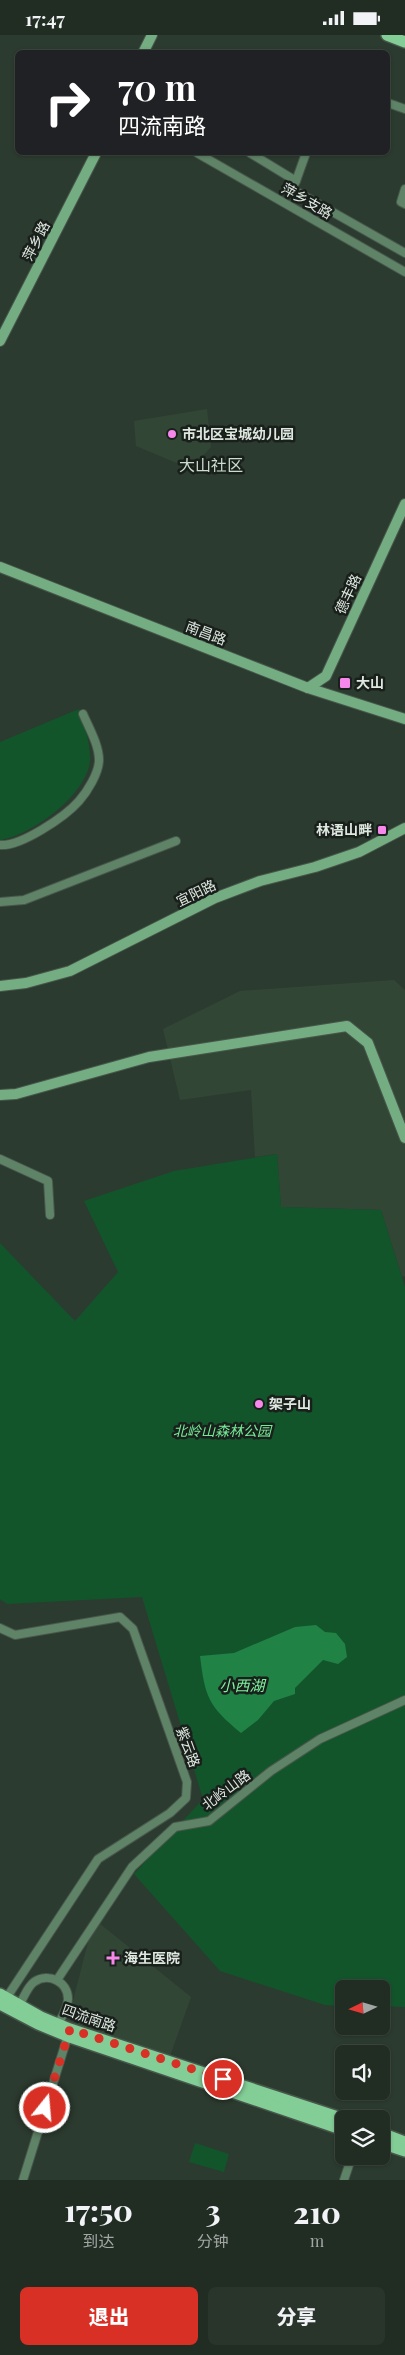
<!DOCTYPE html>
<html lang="zh">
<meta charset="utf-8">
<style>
:root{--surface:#212c23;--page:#29342b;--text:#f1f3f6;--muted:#a2a7a6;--line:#3e4841;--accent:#d93025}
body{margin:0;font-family:"Playfair Display","Noto Sans SC",serif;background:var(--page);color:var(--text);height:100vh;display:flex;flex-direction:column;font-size:19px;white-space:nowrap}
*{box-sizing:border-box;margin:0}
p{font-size:16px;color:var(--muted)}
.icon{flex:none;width:28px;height:28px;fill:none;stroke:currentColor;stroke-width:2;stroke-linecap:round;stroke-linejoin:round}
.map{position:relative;height:2145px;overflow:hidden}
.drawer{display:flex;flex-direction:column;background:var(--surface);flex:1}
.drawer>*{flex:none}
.hud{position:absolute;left:15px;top:15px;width:375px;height:105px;border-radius:8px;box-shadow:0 1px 4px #0004,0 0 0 1px var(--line);background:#202124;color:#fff;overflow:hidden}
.needle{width:32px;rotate:265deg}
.tools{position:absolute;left:335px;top:1945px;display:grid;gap:10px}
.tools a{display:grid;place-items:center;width:55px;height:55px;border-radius:8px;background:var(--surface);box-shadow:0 1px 4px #0004,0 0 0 1px var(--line);font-size:25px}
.pin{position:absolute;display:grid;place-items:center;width:42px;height:42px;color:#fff;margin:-21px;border:2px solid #fff;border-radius:50%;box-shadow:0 1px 5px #0007}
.me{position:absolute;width:55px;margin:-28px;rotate:17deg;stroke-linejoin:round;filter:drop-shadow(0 0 4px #0008)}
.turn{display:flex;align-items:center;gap:18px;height:105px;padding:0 20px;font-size:22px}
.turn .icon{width:65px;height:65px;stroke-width:2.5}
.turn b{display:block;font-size:35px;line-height:42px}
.eta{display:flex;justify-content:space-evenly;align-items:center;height:85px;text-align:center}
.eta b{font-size:30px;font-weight:800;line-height:35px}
.button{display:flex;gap:10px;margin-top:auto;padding:10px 20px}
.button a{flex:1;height:58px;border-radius:8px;background:var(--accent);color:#fff;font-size:20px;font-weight:800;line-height:58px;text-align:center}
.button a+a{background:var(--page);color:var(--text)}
.status{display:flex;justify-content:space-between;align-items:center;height:35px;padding:0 25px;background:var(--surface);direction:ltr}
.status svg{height:14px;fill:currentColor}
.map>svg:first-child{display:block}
</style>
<div class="status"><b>17:47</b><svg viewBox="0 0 49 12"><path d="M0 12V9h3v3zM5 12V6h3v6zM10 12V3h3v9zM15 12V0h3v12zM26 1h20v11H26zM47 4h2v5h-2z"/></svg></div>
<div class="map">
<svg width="405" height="2145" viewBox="0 0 405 2145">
<rect width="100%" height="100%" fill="#2c3b2f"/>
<g fill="#324636">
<polygon points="207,374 211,412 191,434 136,411 134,386"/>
<polygon points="394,945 405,955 405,1241 402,1242 381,1175 281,1172 277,1119 255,1122 251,1055 180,1065 163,994 240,956"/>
<polygon points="94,1884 191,1962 170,2021 68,1985"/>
</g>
<g fill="#12552b">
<path d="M 79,674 C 84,690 90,706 90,723 C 90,758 31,801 0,805 L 0,707 Z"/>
<polygon points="277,1119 281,1172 381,1175 405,1252 405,1972 381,1971 381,1954 344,1954 344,1971 325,1970 220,1936 134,1839 203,1764 142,1562 7,1569 0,1564 0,1208 75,1286 118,1237 84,1166 174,1136"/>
<polygon points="195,2108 229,2119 224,2137 189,2127"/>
</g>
<path fill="#218245" d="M 316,1590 L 325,1597 L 336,1598 L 345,1609 L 347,1622 L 338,1629 L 323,1625 L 295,1653 L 295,1659 L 274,1666 L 258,1685 L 241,1698 C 208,1671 205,1662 200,1621 L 234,1618 L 295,1592 Z"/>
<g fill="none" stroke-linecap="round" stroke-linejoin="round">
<g stroke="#48574b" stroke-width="10">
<g id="street">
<polyline points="388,68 405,74"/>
<polyline points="197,118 405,237"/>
<polyline points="250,118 296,146 292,154 405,218"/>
<polyline points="296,146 306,118"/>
<polyline points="405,154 401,167 405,169"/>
<path d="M 0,810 C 20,812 65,782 79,766 C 87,757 99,738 99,725 C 99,710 89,693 83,679"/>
<polyline points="0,867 24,865 176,806"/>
<polyline points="0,1124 48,1146 50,1180"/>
<polyline points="0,1593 15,1600 120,1582 133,1594 187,1747 186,1763 170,1778 98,1824 7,1962 6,1967"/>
<polyline points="57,1945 132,1832 175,1792 209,1786 271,1736 320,1704 405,1665"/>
<path d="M 19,1970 C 24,1963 27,1952 34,1947 C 49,1937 68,1947 68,1964 C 68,1973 62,1982 58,1989"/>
<polyline points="23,2145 69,1997"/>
<polyline points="344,2145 352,2121"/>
</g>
</g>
<g stroke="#48574b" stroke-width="12">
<g id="secondary">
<polyline points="143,18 152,0"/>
<polyline points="0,306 96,118"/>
<polyline points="0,532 308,653 405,684"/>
<polyline points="308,653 326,641 405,469"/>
<polyline points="0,951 26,948 70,936 215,863 260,846 315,832 359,817 405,793"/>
<polyline points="0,1060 16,1059 149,1022 347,991 368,1008 405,1103"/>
</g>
</g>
<g stroke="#48574b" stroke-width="14">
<g id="primary">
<polyline points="387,0 405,7"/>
<polyline points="0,1959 41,1982 70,1994 344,2084"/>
<polyline points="0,1969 38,1989 67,2001 344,2095"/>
<polyline points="381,2098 405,2107"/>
<polyline points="381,2108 405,2116"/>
</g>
</g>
<use href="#street" stroke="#5f8367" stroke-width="8"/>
<use href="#secondary" stroke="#74ad82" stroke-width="10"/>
<use href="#primary" stroke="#83cd96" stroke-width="11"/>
</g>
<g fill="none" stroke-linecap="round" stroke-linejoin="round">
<polyline stroke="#d93025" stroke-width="9" stroke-dasharray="0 16.2" points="45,2073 70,1994 223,2044"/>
</g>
<g fill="#f788eb" stroke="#19201b" stroke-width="2">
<circle cx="172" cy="399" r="5"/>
<rect x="339" y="642" width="12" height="12" rx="2.5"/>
<rect x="377" y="790" width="10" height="10" rx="2.5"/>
<circle cx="259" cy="1369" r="5"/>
<path d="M110.5 1915.5h5v5h5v5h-5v5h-5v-5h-5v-5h5z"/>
</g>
<g text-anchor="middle" stroke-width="5" stroke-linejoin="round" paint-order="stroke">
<g font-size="14" fill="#dee7e0" stroke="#19201b">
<text transform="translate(307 166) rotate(30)" y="5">萍乡支路</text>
<text transform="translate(36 206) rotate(-63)" y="5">萍乡路</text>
<text transform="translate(348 559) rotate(-65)" y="5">德丰路</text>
<text transform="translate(206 598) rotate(21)" y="5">南昌路</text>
<text transform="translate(196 858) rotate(-26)" y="5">宜阳路</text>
<text transform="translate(188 1712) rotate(70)" y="5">紫云路</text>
<text transform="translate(226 1755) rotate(-37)" y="5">北岭山路</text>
<text transform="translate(89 1983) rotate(19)" y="5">四流南路</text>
</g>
<g font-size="14" font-weight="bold" fill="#dee7e0" stroke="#19201b" text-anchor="start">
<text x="182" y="404">市北区宝城幼儿园</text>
<text x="356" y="653">大山</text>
<text x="372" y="800" text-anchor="end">林语山畔</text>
<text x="269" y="1374">架子山</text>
<text x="124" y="1928">海生医院</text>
</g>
<g font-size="14" font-style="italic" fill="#75eb98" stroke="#19201b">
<text x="222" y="1401">北岭山森林公园</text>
</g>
<g font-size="15" font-style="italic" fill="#7ef3a0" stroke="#19201b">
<text x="242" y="1656">小西湖</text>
</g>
<g font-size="16" fill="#caddce" stroke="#19201b">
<text x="211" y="436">大山社区</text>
</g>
</g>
</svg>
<div class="tools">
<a><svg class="needle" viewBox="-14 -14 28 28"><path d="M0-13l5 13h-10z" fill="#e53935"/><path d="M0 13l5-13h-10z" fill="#a2a7a6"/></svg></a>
<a><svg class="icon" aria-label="sound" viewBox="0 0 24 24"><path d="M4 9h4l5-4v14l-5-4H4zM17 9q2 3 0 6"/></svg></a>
<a><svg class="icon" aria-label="layers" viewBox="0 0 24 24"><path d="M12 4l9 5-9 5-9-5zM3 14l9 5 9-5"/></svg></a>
</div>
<div class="pin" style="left:223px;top:2044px;background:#d93025"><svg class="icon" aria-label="arrive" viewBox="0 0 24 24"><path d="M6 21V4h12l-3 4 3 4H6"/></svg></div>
<svg class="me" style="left:45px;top:2073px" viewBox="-20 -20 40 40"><circle r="17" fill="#d93025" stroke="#fff" stroke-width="3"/><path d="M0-11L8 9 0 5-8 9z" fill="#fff"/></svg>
<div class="hud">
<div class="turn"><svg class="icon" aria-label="right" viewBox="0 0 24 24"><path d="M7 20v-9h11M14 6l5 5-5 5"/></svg><div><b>70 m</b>四流南路</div></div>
</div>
</div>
<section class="drawer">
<div class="eta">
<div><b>17:50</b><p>到达</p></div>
<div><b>3</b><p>分钟</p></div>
<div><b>210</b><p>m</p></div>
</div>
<div class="button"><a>退出</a><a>分享</a></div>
</section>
